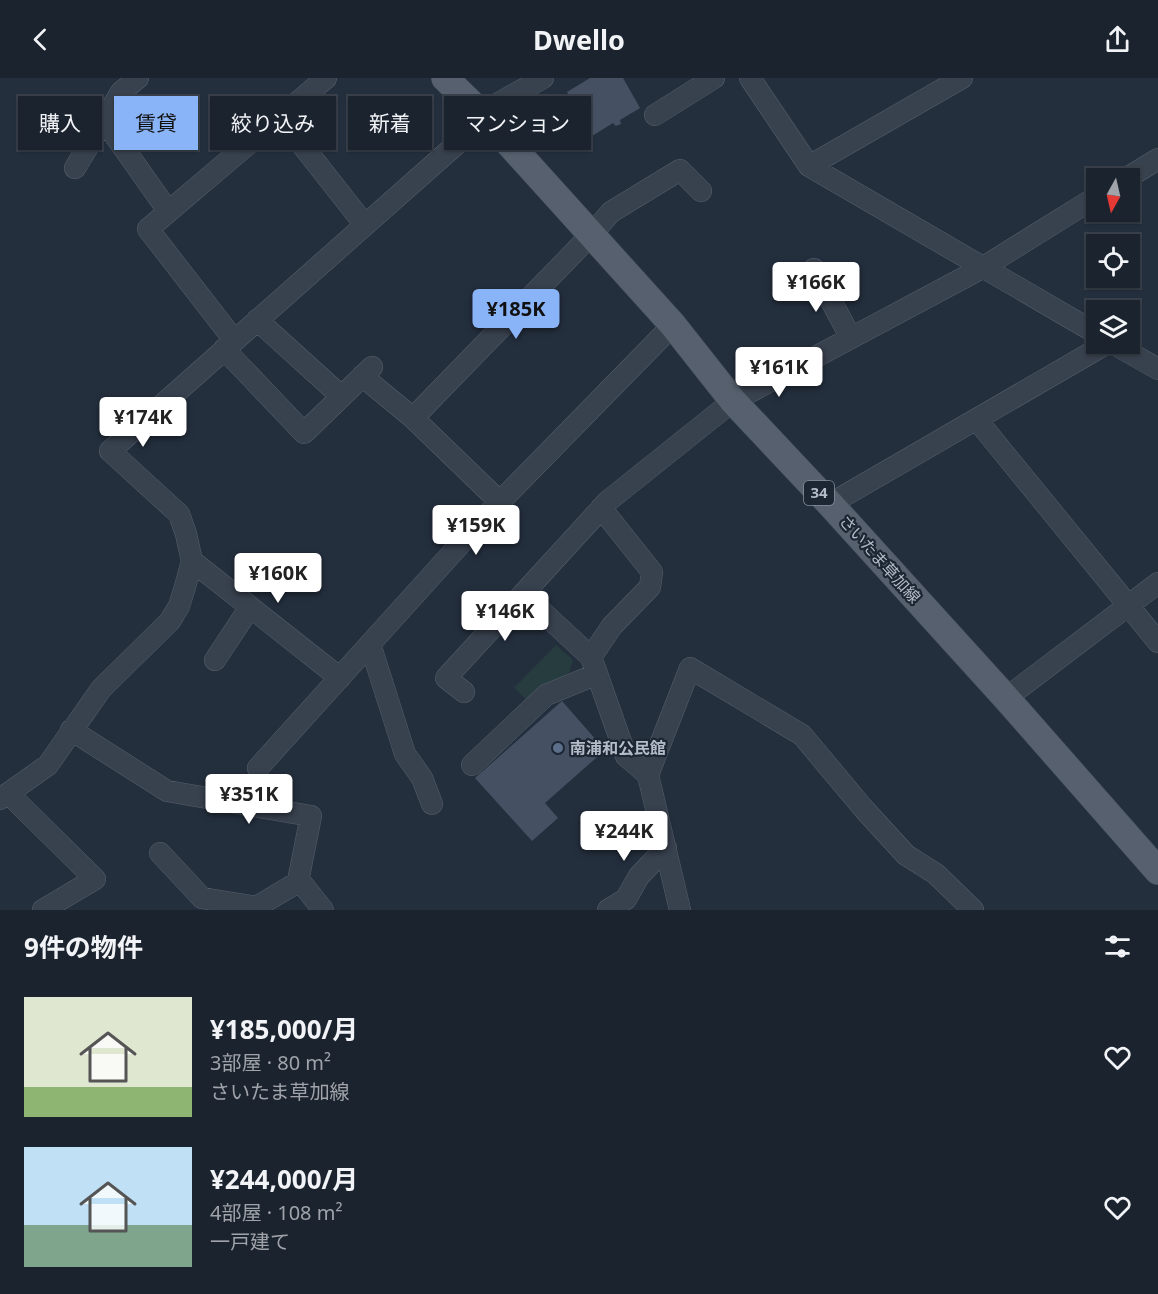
<!DOCTYPE html>
<html lang="ja">
<meta charset="utf-8">
<style>
:root{--surface:#1b232e;--page:#282f3a;--text:#f1f3f6;--muted:#a0a4aa;--line:#39404a;--accent:#8ab4f8}
body{margin:0;font-family:"Noto Sans","Noto Sans JP",sans-serif;background:var(--page);color:var(--text);height:100vh;display:flex;flex-direction:column;font-size:22px;white-space:nowrap}
*{box-sizing:border-box;margin:0}
p{font-size:20px;color:var(--muted)}
.icon{flex:none;width:33px;height:33px;fill:none;stroke:currentColor;stroke-width:2;stroke-linecap:round;stroke-linejoin:round}
.map{position:relative;height:832px;overflow:hidden}
.panel{display:flex;flex-direction:column;background:var(--surface);flex:1}
.panel>*{flex:none}
.top-card{position:absolute;left:18px;top:18px;width:600px;height:54px;display:flex;gap:12px}
.needle{width:39px;rotate:188deg}
.tools{position:absolute;left:1086px;top:90px;display:grid;gap:12px}
.tools a{display:grid;place-items:center;width:54px;height:54px;border-radius:0px;background:var(--surface);box-shadow:0 2px 4px #0004,0 0 0 2px var(--line);font-size:30px}
.price{position:absolute;translate:-50% -51px;padding:0 14px;border-radius:6px;background:#fff;color:#222;font-size:20px;line-height:39px;filter:drop-shadow(0 2px 3px #0008)}
.price::after{content:'';position:absolute;left:50%;top:36px;width:18px;height:14px;margin-left:-9px;background:inherit;clip-path:polygon(0 0,100% 0,50% 100%)}
.price.current{background:var(--accent);color:#111}
ul{padding:0;list-style:none}
li{display:flex;align-items:center;gap:18px;height:150px;padding:0 24px}
li span{display:grid;place-items:center;flex:none;width:168px;height:120px;border-radius:0px;color:#555}
li>.icon{margin-inline-start:auto}
span .icon{width:72px;height:72px;fill:#fffc;stroke-width:1}
li b{font-size:26px}
h2{display:flex;justify-content:space-between;align-items:center;height:72px;padding:0 24px;font-size:26px}
.tag{padding:0 21px;border-radius:0px;background:var(--surface);box-shadow:0 2px 4px #0004,0 0 0 2px var(--line);font-size:21px;line-height:54px}
.tag.current{background:var(--accent);color:#111}
header{display:flex;justify-content:space-between;align-items:center;height:78px;padding:0 24px;background:var(--surface);font-size:27px;font-weight:700}
.map>svg:first-child{display:block}
.green{fill:#263c3f}
.building{fill:#455162}
.lines{fill:none;stroke-linecap:round;stroke-linejoin:round}
.minor-casing{stroke:#565f6c;stroke-width:22}
.major-casing{stroke:#414a57;stroke-width:28}
.path{stroke:#44595c;stroke-width:4;stroke-dasharray:4.5 4.5;stroke-linecap:butt}
.minor{stroke:#38414e;stroke-width:21}
.major{stroke:#56606e;stroke-width:27}
.service-dot{fill:#5c6f8a;stroke:#1d2633;stroke-width:2}
.labels{text-anchor:middle;stroke-width:4.5;stroke-linejoin:round;paint-order:stroke}
.shield{fill:#1d2633;stroke:#878f9c;stroke-width:1.5}
.shield-label{font-size:15px;font-weight:bold;fill:#b4bcc9}
.street-label{font-size:16px;fill:#b4bcc9;stroke:#1d2633}
.poi-label{font-size:16px;font-weight:bold;fill:#b4bcc9;stroke:#1d2633;text-anchor:start}
</style>
<header><svg class="icon" aria-label="back" viewBox="0 0 24 24"><path d="M15 5l-7 7 7 7"/></svg>Dwello<svg class="icon" aria-label="share" viewBox="0 0 24 24"><path d="M12 15V3M7 8l5-5 5 5M5 13v7h14v-7"/></svg></header>
<div class="map">
<svg width="1158" height="832" viewBox="0 0 1158 832">
<rect width="100%" height="100%" fill="#242f3e"/>
<path class="green" d="M556,567L573,582L569,595L544,610L529,624L514,610Z"/>
<path class="building" d="M590,0H623L640,30L620,42L621,46L616,48L613,45L592,58L567,14Z
M562,623L605,672L545,725L558,740L532,763L475,700Z"/>
<g class="lines">
<defs>
<path id="minor" d="M750,0L809,88L1096,255
M481,35L543,0
M655,37L714,0
M280,39L365,147
M104,42L168,133
M809,88L962,0
M75,90L121,14L138,0
M1127,100L1158,81
M814,191L851,260
M257,242L341,318
M234,262L148,151L326,0
M1114,266L1158,291
M224,271L304,355L372,289
M362,298L413,340L500,424
M413,340L591,157L611,134L680,92L701,113
M977,342L1158,564
M830,426L1106,266
M192,483L340,600
M370,566L405,676L422,700L432,726
M591,579L612,548L650,509L652,494L601,430
M215,582L250,529
M464,614L446,600L523,516
M1006,620L1158,505
M71,652L167,713L311,738L299,798L300,803L256,829L202,820L160,775
M472,687L546,617L597,596
M258,690L482,442L673,247
M648,697L690,590L802,657L863,730L906,777L936,796L973,832
M9,716L95,801L43,832
M0,721L48,687L101,611L170,543L179,528L185,509L192,483L186,456L179,436L110,373L486,40
M300,803L323,832
M608,832L626,821L639,798L666,770
M680,832L648,697L626,678L591,579L523,516L608,423L733,323L982,190L1096,119"/>
<path id="major" d="M445,0L486,40L673,247L733,323L830,426L1006,620L1158,793"/>
</defs>
<use href="#minor" class="minor-casing"/>
<use href="#major" class="major-casing"/>
<path class="path" d="M273,702L286,713"/>
<use href="#minor" class="minor"/>
<use href="#major" class="major"/>
</g>
<circle class="service-dot" cx="558" cy="670" r="6"/>
<g class="labels">
<rect class="shield" x="804" y="403" width="30" height="24" rx="4.5"/>
<g class="shield-label">
<text x="819" y="420">34</text>
</g>
<g class="street-label">
<text transform="translate(880 481) rotate(48)" y="6">さいたま草加線</text>
</g>
<g class="poi-label">
<text x="570" y="676">南浦和公民館</text>
</g>
</g>
</svg>
<div class="tools">
<a><svg class="needle" viewBox="-14 -14 28 28"><path d="M0-13l5 13h-10z" fill="#e53935"/><path d="M0 13l5-13h-10z" fill="#a0a4aa"/></svg></a>
<a><svg class="icon" aria-label="locate" viewBox="0 0 24 24"><circle cx="12" cy="12" r="6"/><path d="M12 2v4M12 18v4M2 12h4M18 12h4"/></svg></a>
<a><svg class="icon" aria-label="layers" viewBox="0 0 24 24"><path d="M12 4l9 5-9 5-9-5zM3 14l9 5 9-5"/></svg></a>
</div>
<b class="price" style="left:816px;top:235px">¥166K</b>
<b class="price current" style="left:516px;top:262px">¥185K</b>
<b class="price" style="left:779px;top:320px">¥161K</b>
<b class="price" style="left:143px;top:370px">¥174K</b>
<b class="price" style="left:476px;top:478px">¥159K</b>
<b class="price" style="left:278px;top:526px">¥160K</b>
<b class="price" style="left:505px;top:564px">¥146K</b>
<b class="price" style="left:249px;top:747px">¥351K</b>
<b class="price" style="left:624px;top:784px">¥244K</b>
<div class="top-card">
<a class="tag">購入</a>
<a class="tag current">賃貸</a>
<a class="tag">絞り込み</a>
<a class="tag">新着</a>
<a class="tag">マンション</a>
</div>
</div>
<section class="panel">
<h2>9件の物件<svg class="icon" aria-label="filters" viewBox="0 0 24 24"><path d="M4 7h16M4 17h16"/><circle cx="9" cy="7" r="2"/><circle cx="15" cy="17" r="2"/></svg></h2>
<ul>
<li><span style="background:linear-gradient(#dfe7d0 75%,#8fb573 0)"><svg class="icon" aria-label="home" viewBox="0 0 24 24"><path d="M3 11l9-7 9 7M6 9v11h12V9"/></svg></span><div><b>¥185,000/月</b><p>3部屋 · 80 m²</p><p>さいたま草加線</p></div><svg class="icon" aria-label="heart" viewBox="0 0 24 24"><path d="M12 20l-8-8c-3-5 5-10 8-4 3-6 11-1 8 4z"/></svg></li>
<li><span style="background:linear-gradient(#bfe0f5 65%,#7fa58c 0)"><svg class="icon" aria-label="home" viewBox="0 0 24 24"><path d="M3 11l9-7 9 7M6 9v11h12V9"/></svg></span><div><b>¥244,000/月</b><p>4部屋 · 108 m²</p><p>一戸建て</p></div><svg class="icon" aria-label="heart" viewBox="0 0 24 24"><path d="M12 20l-8-8c-3-5 5-10 8-4 3-6 11-1 8 4z"/></svg></li>
</ul>
</section>
